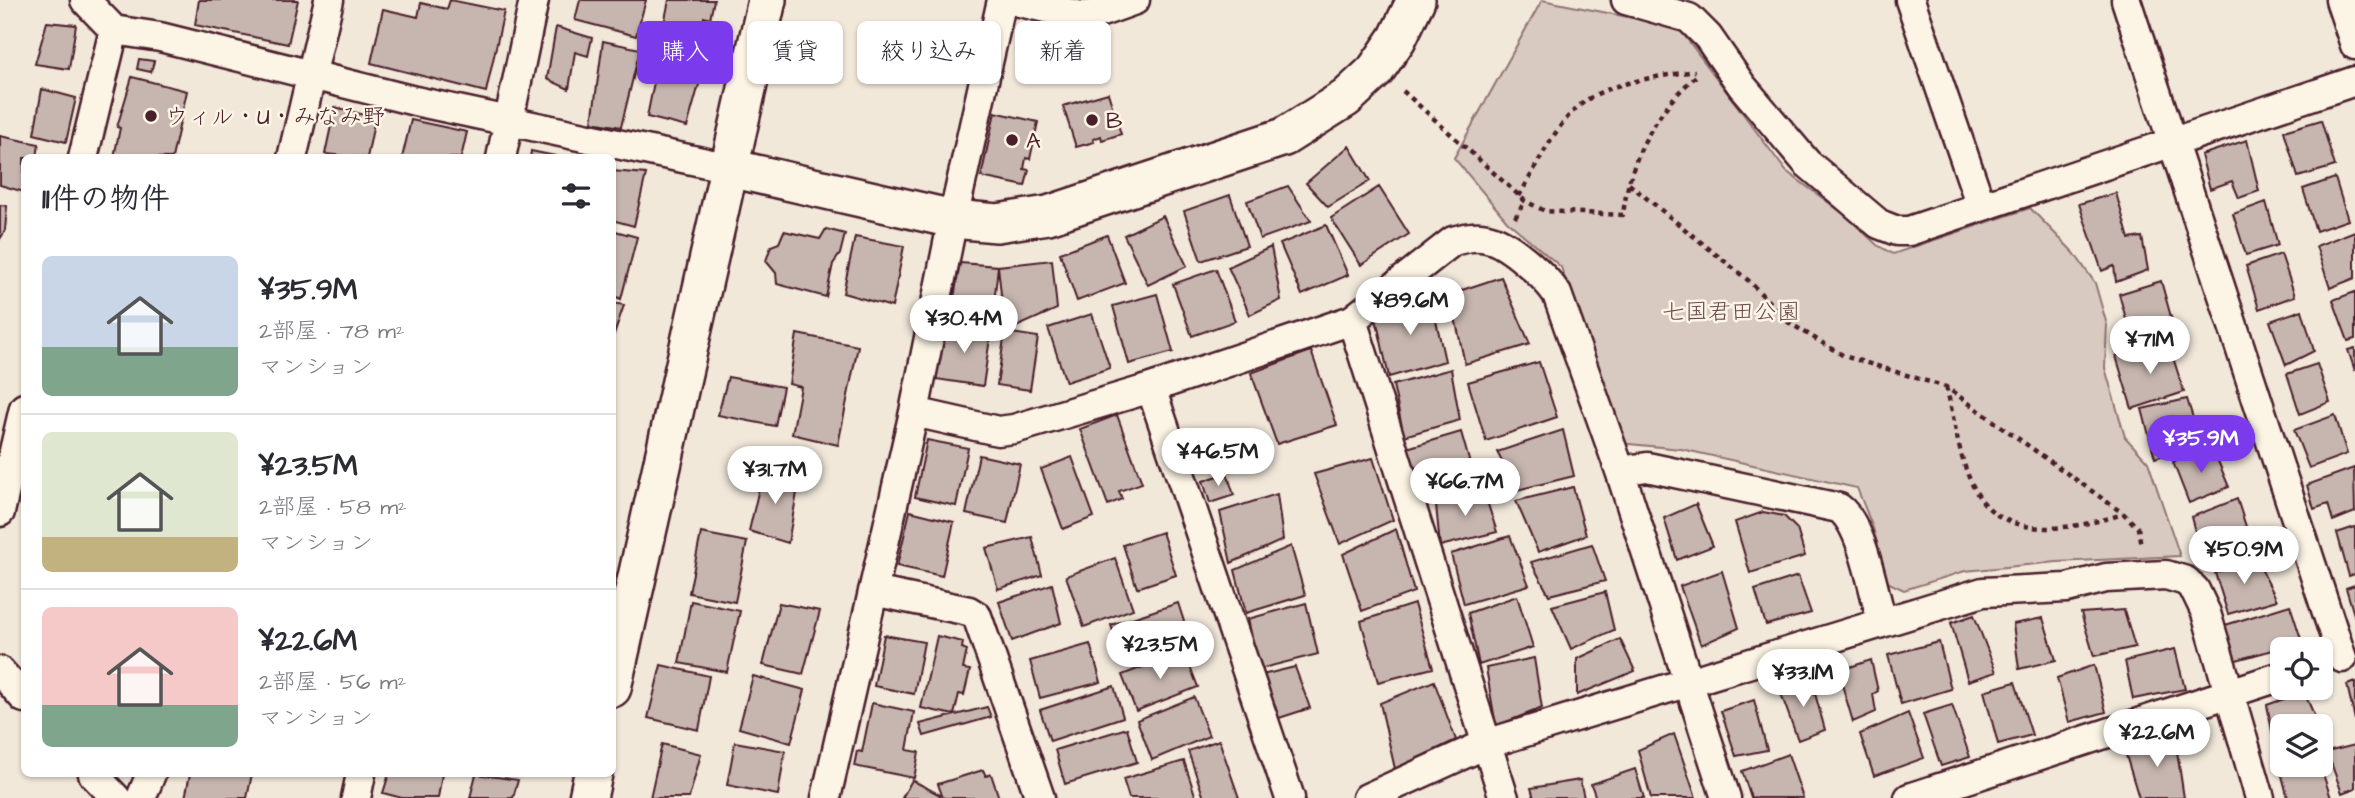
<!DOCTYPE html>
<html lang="ja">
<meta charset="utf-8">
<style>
:root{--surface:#fff;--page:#f7f7f7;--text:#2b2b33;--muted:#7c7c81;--line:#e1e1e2;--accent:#7c3aed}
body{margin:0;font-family:"Architects Daughter","Klee One",sans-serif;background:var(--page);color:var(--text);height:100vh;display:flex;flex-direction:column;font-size:26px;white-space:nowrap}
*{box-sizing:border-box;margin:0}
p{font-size:23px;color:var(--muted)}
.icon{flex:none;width:38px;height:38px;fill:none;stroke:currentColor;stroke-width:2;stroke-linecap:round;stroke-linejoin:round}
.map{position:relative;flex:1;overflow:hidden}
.details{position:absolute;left:21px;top:154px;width:595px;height:623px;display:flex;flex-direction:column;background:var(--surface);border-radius:10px;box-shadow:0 2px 5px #0004}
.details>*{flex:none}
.top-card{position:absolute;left:637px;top:21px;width:665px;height:63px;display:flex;gap:14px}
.buttons{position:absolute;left:2270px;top:637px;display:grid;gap:14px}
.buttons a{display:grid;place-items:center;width:63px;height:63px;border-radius:10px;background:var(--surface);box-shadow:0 2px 5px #0004;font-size:35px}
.price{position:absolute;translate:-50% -60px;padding:0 16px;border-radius:24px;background:#fff;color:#222;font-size:23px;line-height:46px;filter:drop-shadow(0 2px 4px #0008)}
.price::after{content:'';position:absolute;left:50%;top:42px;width:21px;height:16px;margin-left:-10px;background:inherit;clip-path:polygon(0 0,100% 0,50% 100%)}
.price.current{background:var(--accent);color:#fff}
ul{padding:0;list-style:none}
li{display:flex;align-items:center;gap:21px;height:175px;padding:0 21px}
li+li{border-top:2px solid var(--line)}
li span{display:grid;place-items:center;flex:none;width:196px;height:140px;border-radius:10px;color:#555}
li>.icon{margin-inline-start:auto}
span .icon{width:84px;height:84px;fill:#fffc;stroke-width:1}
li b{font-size:30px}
h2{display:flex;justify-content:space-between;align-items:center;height:84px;padding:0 21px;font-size:30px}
.chip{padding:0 24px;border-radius:10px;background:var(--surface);box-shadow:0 2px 5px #0004;font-size:24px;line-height:63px}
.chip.current{background:var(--accent);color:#fff}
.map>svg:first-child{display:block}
.green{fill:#d8cac0;stroke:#917476;stroke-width:2}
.building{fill:#c7b6af;stroke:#4a1f2b;stroke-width:2}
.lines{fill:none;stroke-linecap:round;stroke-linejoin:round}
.minor-casing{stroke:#4a1f2b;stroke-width:33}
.tertiary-casing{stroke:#4a1f2b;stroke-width:42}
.path{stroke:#4a1f2b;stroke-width:4.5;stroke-dasharray:5 5;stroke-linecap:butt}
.minor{stroke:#fcf5e5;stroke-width:28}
.tertiary{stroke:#fcf5e5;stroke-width:37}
.poi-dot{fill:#4a1f2b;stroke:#fcf5e5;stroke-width:2.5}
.labels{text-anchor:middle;stroke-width:5;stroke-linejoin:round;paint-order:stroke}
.poi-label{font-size:23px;fill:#4a1f2b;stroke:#fcf5e5;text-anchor:start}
.park-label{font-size:23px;fill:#6e4a50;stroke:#fcf5e5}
</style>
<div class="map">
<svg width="2355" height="798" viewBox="0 0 2355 798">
<rect width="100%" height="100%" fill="#f1e8da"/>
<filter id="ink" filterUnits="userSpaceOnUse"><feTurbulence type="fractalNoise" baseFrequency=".0143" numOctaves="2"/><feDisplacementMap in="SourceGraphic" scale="14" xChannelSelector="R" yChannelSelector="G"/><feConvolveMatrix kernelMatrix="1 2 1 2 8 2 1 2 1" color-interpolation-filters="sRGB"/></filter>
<g filter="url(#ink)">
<path class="green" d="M1542,0L1678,27L1786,171L1844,214L1877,245L1893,254L2030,208L2074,253L2095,283L2107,325L2105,368L2125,437L2148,462L2180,556L2057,562L1965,571L1904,590L1887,582L1873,528L1857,488L1681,449L1619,443L1561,267L1507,221L1454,158Z"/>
<path class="building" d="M199,0H298L288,44L195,25Z
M450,0L504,11L486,92L371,63L383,9L418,17L421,3L447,9Z
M580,0H646L636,36L575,20Z
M669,0H714L710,19L704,17L700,38L663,29Z
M47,22L76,25L69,69L35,64Z
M556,27L592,38L588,56L575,52L569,89L547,79Z
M603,41L640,49L621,127L592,122Z
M660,52L704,67L687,127L647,117Z
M139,59L154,61L151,72L137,69Z
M132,77L187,91L172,158L114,157L120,128L117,127Z
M42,89L76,98L66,142L34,134Z
M1108,93L1121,134L1102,140L1101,136L1093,139L1094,142L1076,147L1063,106Z
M335,107L375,118L367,158L325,154Z
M995,112L1038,122L1030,159L1026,158L1024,169L1029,170L1025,186L981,177Z
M411,120L467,132L461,158H402Z
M2321,120L2335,166L2298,177L2284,131Z
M0,136L39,144L37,158H24V192L0,185Z
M2247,140L2259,191L2239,198L2232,181L2210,189L2201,155Z
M1349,146L1370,181L1328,207L1306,183Z
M531,151L565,158H530Z
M612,171L646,174L634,226L612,220Z
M2335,178L2348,220L2316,231L2303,189Z
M1288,186L1311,221L1260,239L1247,201Z
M1379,187L1409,234L1361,265L1331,218Z
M2116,193L2129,239L2142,237L2148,270L2116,282L2114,266L2102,271L2079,204Z
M1230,195L1247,246L1201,261L1184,211Z
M2266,202L2278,245L2246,255L2233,214Z
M0,205L7,206L5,231L0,239Z
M1163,216L1187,266L1148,285L1124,235Z
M1326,225L1348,275L1302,295L1280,244Z
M826,229L845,234L840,254L833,264L826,297L777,284L776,273L766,261L771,246L779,243L784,231L820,239Z
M612,230L637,237L621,299L612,295Z
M2355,231V278L2330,288L2316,246Z
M1107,235L1125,283L1077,301L1060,253Z
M855,237L904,246L892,307L843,293Z
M1271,247L1281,300L1250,315L1228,267Z
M2281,254L2295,296L2259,309L2246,266Z
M1052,260L1057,309L1005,332L998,266Z
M960,263L998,266L991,331L950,321Z
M1216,269L1235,321L1192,336L1173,284Z
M1501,277L1530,344L1465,364L1450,294Z
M2161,281L2176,335L2134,347L2119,294Z
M2355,292V339L2348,341L2333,300Z
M1157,294L1173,352L1129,364L1113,306Z
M1431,298L1445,361L1389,377L1375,314Z
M612,303L624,305L612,340Z
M2302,310L2314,351L2286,365L2270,321Z
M1092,314L1110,368L1066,382L1048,328Z
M944,324L991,331L983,386L936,379Z
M1005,332L1038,337L1030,390L997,385Z
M797,334L858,346L838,445L792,434L801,387L789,384Z
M2169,345L2184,392L2132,409L2116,356Z
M2355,348V371L2348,350Z
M1311,351L1337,425L1277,444L1251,373Z
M1539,362L1557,417L1486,441L1468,382Z
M2317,364L2330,402L2300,414L2287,374Z
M1451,369L1460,420L1404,436L1393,385Z
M728,377L783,387L775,426L718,415Z
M2187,399L2201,443L2155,458L2142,409Z
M1117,415L1142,483L1119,491L1122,499L1108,505L1080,429Z
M2335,415L2347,454L2309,468L2294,430Z
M1563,430L1574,476L1517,490L1497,452Z
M1461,432L1474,478L1424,498L1407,448Z
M927,440L968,448L956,506L915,497Z
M2212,447L2229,487L2189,503L2173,462Z
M979,455L1020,464L1007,523L966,514Z
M1072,457L1094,517L1063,529L1041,469Z
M1373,458L1393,520L1340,544L1314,474Z
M2354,468L2355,512L2333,521L2328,504L2314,509L2307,485Z
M763,471L800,476L788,543L749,531Z
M1227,473L1234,495L1210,503L1203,481Z
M1482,486L1497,532L1440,546L1436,505Z
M1573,487L1586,535L1538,552L1516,501Z
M1277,494L1283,540L1231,563L1220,512Z
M2237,499L2252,545L2205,567L2191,517Z
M1696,504L1713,546L1677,560L1664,518Z
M910,511L954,522L942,576L897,566Z
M1763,512L1784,516L1797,529L1805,556L1750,573L1735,522Z
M2355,527V574L2349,576L2337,533Z
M1396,529L1414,592L1362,611L1343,554Z
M1162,532L1176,575L1137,588L1123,545Z
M701,533L747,542L735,602L689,593Z
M1510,536L1529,585L1464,604L1451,554Z
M1032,537L1042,575L998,589L986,548Z
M1592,544L1605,581L1549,595L1531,562Z
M1291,546L1305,595L1246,613L1235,570Z
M2255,557L2277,600L2228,614L2215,573Z
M1115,558L1133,609L1084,627L1066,576Z
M1722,571L1739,628L1701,645L1680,586Z
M1798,576L1811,613L1766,625L1755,590Z
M1052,584L1061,623L1012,641L999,602Z
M2355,585V618L2346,588Z
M1605,592L1614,630L1571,649L1552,606Z
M1517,596L1533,647L1479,665L1468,613Z
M691,601L740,611L727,672L679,663Z
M779,603L820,611L803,674L763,665Z
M1178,603L1190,640L1123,662L1111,625Z
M1306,603L1318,654L1259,669L1248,619Z
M1414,604L1433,668L1378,682L1361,621Z
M2290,605L2302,642L2229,662L2219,627Z
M2124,610L2135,647L2094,656L2081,613Z
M1974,615L1996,672L1968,681L1951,623Z
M2043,618L2056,660L2019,669L2013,624Z
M884,635L924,642L914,694L874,686Z
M937,636L963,642L962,648L967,650L963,669L970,670L964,695L959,694L954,715L921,708Z
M1620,639L1635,671L1577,695V659Z
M1939,642L1951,689L1901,704L1888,655Z
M1090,644L1101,682L1040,698L1030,661Z
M2175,649L2185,689L2133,699L2125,661Z
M1184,651L1198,687L1136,711L1122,675Z
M1534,658L1542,708L1496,726L1486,668Z
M1871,660L1878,691L1873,694L1876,712L1853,722L1838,671Z
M661,665L709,676L699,730L648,718Z
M2094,665L2106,712L2069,722L2057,678Z
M1295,667L1310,708L1276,719L1262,675Z
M753,676L805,690L791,743L739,728Z
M1811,679L1825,730L1798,740L1780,691Z
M1434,681L1456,740L1395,769L1380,703Z
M2015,682L2032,735L1998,744L1984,691Z
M2355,682V720L2347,685Z
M1114,686L1123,717L1050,741L1040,710Z
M2304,692L2319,726H2282V750L2276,752L2267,705Z
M1194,697L1209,736L1152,760L1137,720Z
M1754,700L1767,750L1736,756L1721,711Z
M872,703L914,712L907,750L919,752L914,778L854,766L857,751L862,752Z
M1952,705L1970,757L1941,766L1923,714Z
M987,707L991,717L924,736L920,724Z
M1908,713L1924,758L1874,776L1860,734Z
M1127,728L1137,762L1065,784L1055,750Z
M2174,731L2184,798H2139L2125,752Z
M1674,734L1696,798H1651L1638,750Z
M1219,740L1239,798H1204L1188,751Z
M735,742L785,751L778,795L727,785Z
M662,744L701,754L689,798H650Z
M2355,745V788L2342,793L2327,752Z
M1788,754L1803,798H1751L1742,771Z
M1184,761L1196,798H1129L1123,779Z
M2279,765H2320L2331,798H2288Z
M1635,769L1644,798H1596L1591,784Z
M983,770L986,776L991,774L999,798H943L938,784Z
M190,774H252L247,798H185Z
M389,774H442L438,798H402L383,793Z
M476,774L518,780L513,798H470Z
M912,780L940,795L939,798H902Z
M1580,780L1584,798H1534L1531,788Z"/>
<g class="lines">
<defs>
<path id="minor" d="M85,0L114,30L160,37L415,101L730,168
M1011,0L1081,16L1093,15L1135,0
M1626,0L1689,18L1708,37L1742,86L1807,163L1879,224L1897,231H1909L2355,81
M1910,0L1981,206
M2126,0L2342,658
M2340,0L2355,45
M83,158L114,30
M292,158L329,0
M501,158L534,0
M1352,320L1504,798
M1151,388L1290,798
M914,412L998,431L1014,429L1151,388L1352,320L1453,241C1464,238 1475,235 1487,238C1508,242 1545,276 1557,294L1620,471L1726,798
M1620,471L1647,467L1839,508C1863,526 1873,591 1882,621
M0,512L24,408
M873,591L969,611L977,616L1040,798
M0,671L24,698
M93,774L116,798
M141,798L151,774
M356,798L361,774
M826,798L914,412L953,219L1002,0
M1367,798L1486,744L1983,592L2067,588L2106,578L2166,575L2186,581L2195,590L2206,613L2260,798
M1909,798L2282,676"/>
<path id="tertiary" d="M730,168L953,219L997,223L1048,215L1284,137L1346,98L1375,71L1397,39L1416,0
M612,688L767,0
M588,798L593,774"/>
</defs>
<use href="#minor" class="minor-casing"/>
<use href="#tertiary" class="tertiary-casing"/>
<path class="path" d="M1403,91L1525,201L1545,211L1623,215C1629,160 1656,108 1699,74
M1629,184L1749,281L1788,322L1844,356L1946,387L2124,514L2138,528L2141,546
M1519,196C1537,167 1553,127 1580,105C1609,81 1659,77 1695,71
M1515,218L1525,201
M1946,387C1955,419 1958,457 1973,486C2001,545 2074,529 2123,514"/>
<use href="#minor" class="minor"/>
<use href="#tertiary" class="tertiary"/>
</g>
</g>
<g class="poi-dot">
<circle cx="151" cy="116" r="7"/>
<circle cx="1092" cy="120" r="7"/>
<circle cx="1012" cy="140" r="7"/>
</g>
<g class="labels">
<g class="poi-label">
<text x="165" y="124">ウィル・U・みなみ野</text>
<text x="1106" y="128">B</text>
<text x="1026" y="148">A</text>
</g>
<g class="park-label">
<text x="1731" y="319">七国君田公園</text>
</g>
</g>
</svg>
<div class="buttons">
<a><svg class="icon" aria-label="locate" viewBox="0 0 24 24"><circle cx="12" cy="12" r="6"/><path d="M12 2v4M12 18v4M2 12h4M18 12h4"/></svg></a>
<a><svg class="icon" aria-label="layers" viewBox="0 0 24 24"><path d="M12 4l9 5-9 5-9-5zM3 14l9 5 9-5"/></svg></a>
</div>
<b class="price" style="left:1410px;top:337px">¥89.6M</b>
<b class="price" style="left:964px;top:355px">¥30.4M</b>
<b class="price" style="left:2150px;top:376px">¥71M</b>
<b class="price current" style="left:2201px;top:475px">¥35.9M</b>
<b class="price" style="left:1218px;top:488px">¥46.5M</b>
<b class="price" style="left:775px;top:506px">¥31.7M</b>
<b class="price" style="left:1465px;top:518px">¥66.7M</b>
<b class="price" style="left:2244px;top:586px">¥50.9M</b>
<b class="price" style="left:1160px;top:681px">¥23.5M</b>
<b class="price" style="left:1803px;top:709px">¥33.1M</b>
<b class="price" style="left:2157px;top:769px">¥22.6M</b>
<div class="top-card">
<a class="chip current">購入</a>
<a class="chip">賃貸</a>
<a class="chip">絞り込み</a>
<a class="chip">新着</a>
</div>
<section class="details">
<h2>11件の物件<svg class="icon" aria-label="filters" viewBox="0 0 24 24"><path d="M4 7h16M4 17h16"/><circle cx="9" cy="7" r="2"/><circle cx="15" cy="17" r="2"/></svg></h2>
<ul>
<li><span style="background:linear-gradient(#c9d6e8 65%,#7fa58c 0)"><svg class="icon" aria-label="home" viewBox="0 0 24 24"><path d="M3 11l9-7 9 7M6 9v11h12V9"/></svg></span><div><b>¥35.9M</b><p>2部屋 · 78 m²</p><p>マンション</p></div></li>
<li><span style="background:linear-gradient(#dfe7d0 75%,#c2b280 0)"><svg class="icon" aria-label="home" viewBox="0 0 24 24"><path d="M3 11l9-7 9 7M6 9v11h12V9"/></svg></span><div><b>¥23.5M</b><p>2部屋 · 58 m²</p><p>マンション</p></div></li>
<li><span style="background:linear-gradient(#f6c9c9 70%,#7fa58c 0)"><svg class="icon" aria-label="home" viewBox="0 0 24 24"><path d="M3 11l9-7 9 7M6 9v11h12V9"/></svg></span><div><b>¥22.6M</b><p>2部屋 · 56 m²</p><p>マンション</p></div></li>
</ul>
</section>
</div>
